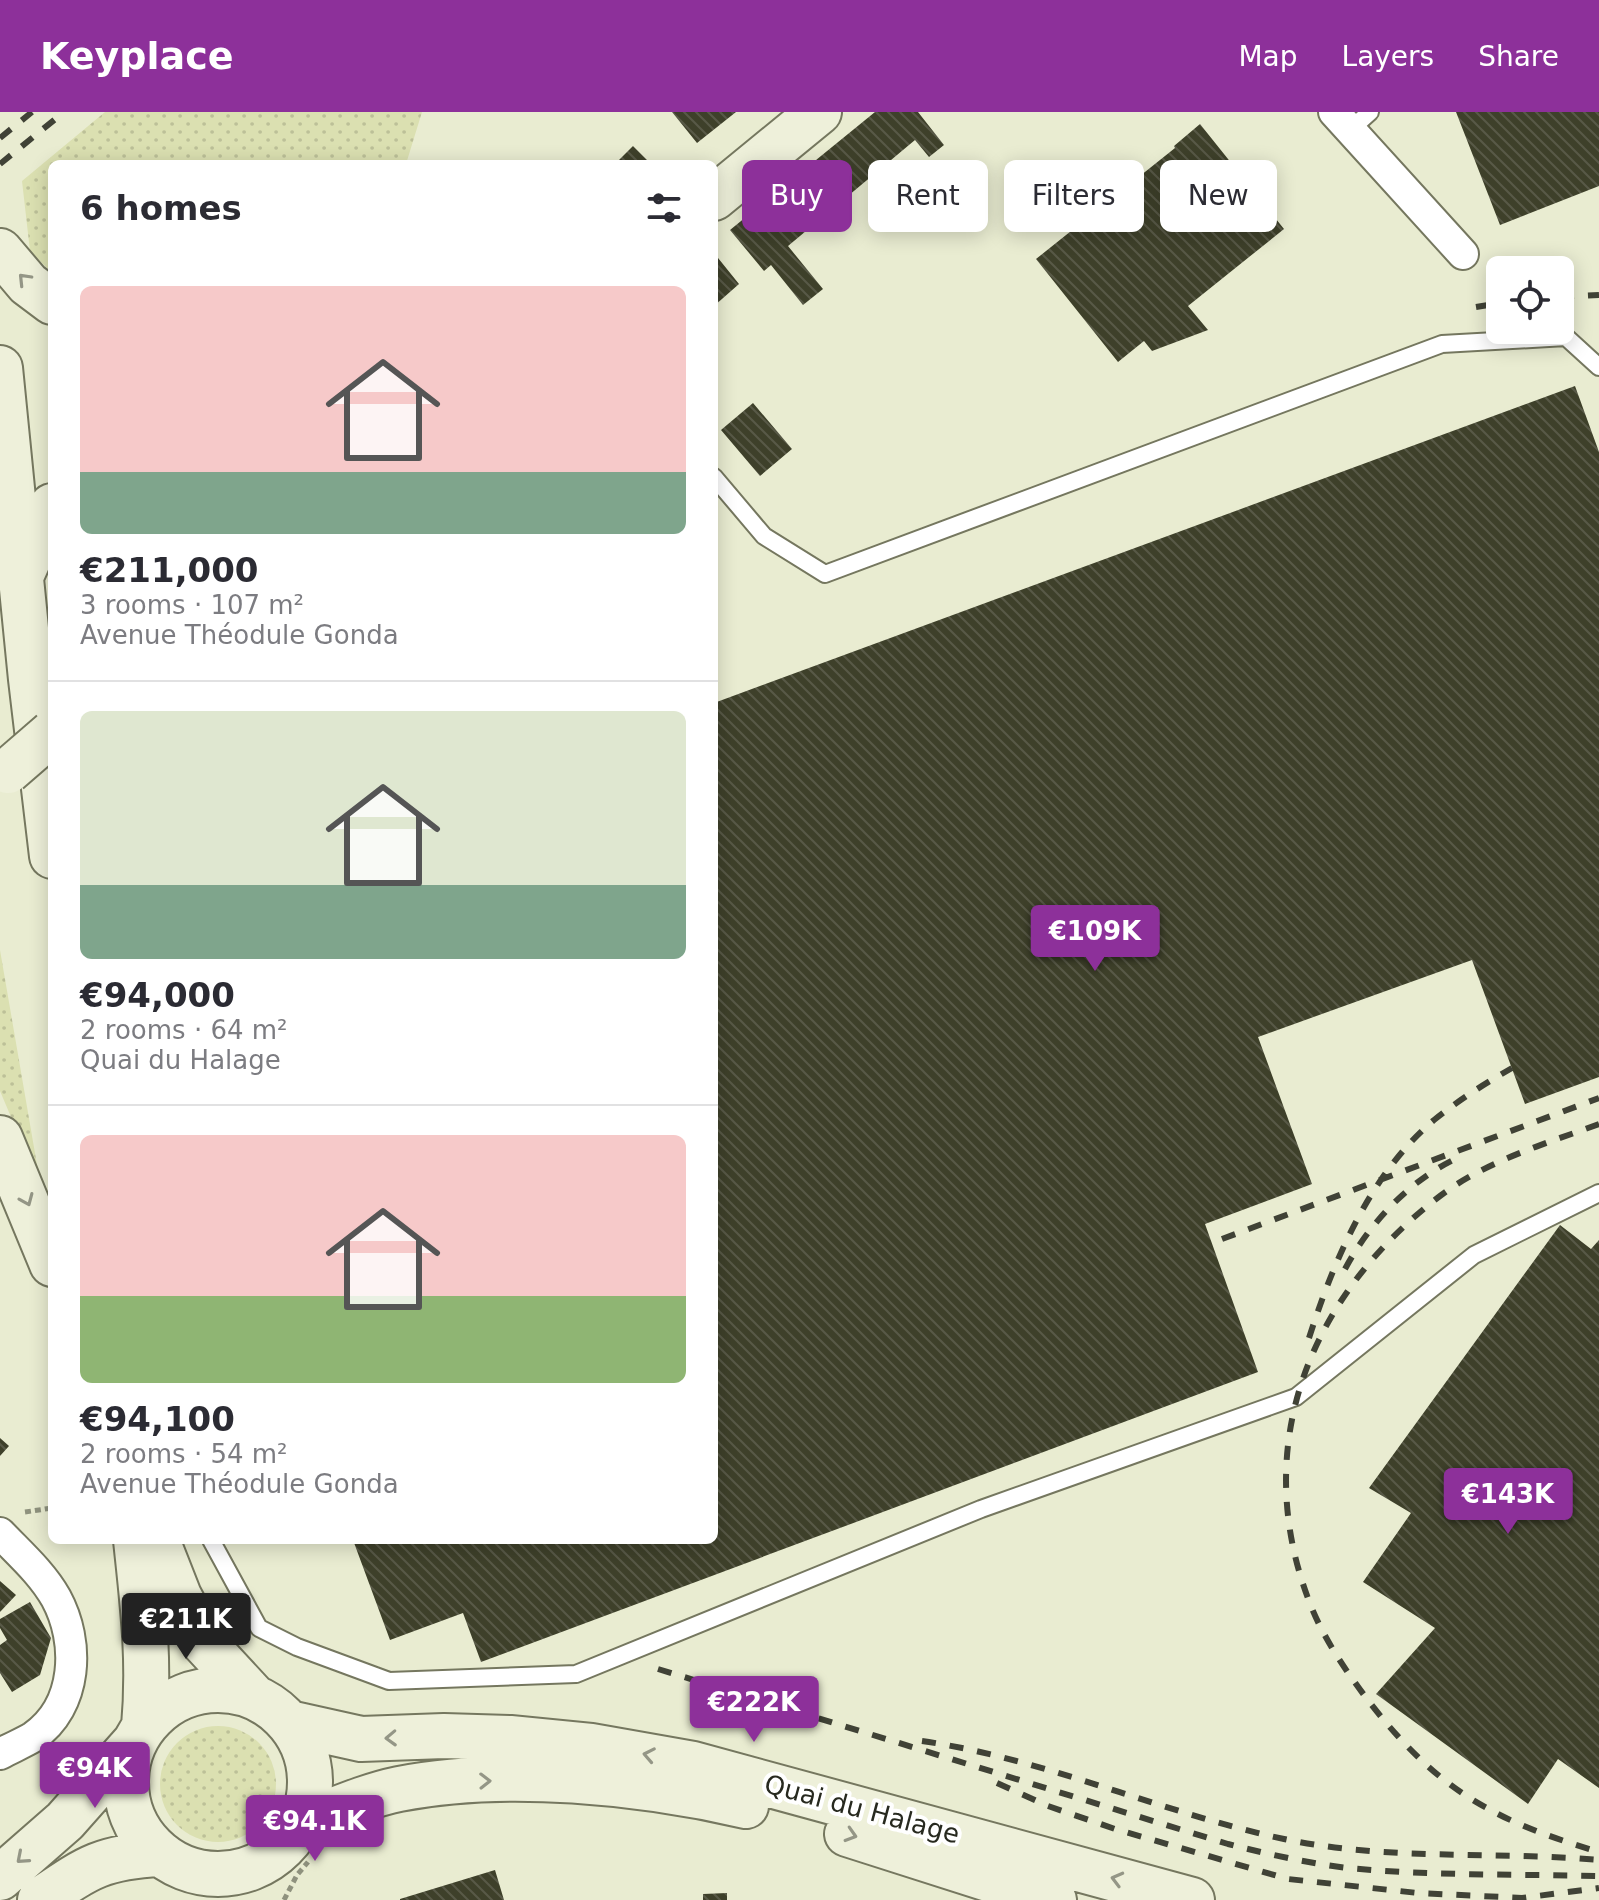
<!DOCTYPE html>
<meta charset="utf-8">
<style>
:root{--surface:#fff;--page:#f7f7f7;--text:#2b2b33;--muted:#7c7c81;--line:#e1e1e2;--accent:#8d309a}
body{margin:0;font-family:"DejaVu Sans",sans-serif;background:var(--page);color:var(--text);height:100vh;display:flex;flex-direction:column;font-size:30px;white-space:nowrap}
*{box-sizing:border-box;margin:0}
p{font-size:26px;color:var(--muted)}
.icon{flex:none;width:44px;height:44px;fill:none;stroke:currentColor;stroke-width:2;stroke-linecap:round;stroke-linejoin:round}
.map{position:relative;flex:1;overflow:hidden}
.drawer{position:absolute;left:48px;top:48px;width:670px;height:1384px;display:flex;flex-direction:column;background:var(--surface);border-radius:12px;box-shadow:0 4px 20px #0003}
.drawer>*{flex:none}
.hud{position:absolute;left:742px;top:48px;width:736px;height:72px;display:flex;gap:16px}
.tools{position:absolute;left:1486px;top:144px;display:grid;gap:16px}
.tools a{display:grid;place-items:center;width:88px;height:88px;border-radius:12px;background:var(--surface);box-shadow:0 4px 20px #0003;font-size:40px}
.price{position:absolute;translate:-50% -68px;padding:0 18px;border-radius:8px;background:var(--accent);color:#fff;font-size:26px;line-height:52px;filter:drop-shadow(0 2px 4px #0008)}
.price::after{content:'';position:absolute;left:50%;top:48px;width:24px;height:18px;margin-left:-12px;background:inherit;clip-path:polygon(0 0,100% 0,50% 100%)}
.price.current{background:#222;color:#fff}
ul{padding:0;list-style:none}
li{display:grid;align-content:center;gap:16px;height:424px;padding:0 32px}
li+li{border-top:2px solid var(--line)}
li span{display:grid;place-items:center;height:248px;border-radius:12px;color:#555}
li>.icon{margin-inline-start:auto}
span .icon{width:144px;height:144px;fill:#fffc;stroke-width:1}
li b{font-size:34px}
h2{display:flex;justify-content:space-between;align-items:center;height:96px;padding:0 32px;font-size:34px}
.tag{padding:0 28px;border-radius:12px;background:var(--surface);box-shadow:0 4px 20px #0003;font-size:28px;line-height:72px}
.tag.current{background:var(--accent);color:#fff}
header{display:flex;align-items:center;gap:48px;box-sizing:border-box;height:112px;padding:0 40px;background:var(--accent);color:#fff}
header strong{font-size:38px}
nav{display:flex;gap:44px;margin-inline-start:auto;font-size:28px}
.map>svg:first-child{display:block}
.grass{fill:url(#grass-dots)}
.building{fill:url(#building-back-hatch)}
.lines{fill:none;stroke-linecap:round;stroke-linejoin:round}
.lane-casing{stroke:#75775f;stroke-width:20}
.street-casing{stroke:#75775f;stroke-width:34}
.secondary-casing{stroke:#75775f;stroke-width:48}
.path{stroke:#8f927e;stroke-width:5;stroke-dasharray:6 4;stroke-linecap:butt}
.lane{stroke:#fff;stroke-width:16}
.street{stroke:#fff;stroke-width:30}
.secondary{stroke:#eef0da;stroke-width:44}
.rail{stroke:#404236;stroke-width:6;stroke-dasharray:14 14;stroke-linecap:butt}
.secondary-bridge-casing{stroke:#75775f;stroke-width:48;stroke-linecap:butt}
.secondary-bridge{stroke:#eef0da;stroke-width:44}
.oneway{stroke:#949686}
.labels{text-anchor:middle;stroke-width:8;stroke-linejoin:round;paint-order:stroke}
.street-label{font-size:26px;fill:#27291f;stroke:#fff}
</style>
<header>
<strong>Keyplace</strong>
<nav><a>Map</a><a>Layers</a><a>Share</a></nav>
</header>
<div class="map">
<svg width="1599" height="1788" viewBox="0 0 1599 1788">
<defs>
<pattern id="grass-dots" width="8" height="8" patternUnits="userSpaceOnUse" patternTransform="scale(2)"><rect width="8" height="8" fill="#dbe0b1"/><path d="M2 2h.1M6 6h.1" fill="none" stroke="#bcc098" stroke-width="1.8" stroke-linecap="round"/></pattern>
<pattern id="building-back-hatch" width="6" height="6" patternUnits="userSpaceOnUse" patternTransform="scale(2)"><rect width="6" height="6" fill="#3e402a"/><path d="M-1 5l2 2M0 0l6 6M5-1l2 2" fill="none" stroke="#585947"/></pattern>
</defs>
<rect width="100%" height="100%" fill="#e9ecd1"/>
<path class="grass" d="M105,0H422L406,52H52V161L30,139L22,69Z
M0,838L41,1076L0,979Z
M160 1672a58 58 0 1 1 116 0a58 58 0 1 1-116 0Z"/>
<path class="building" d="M672,0H736L697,31Z
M875,0H918L944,33L929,45L915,28L788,134L823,177L803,193L771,153L764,159L730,118Z
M1456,0H1599V74L1500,113Z
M1200,12L1284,117L1188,194L1208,218L1152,239L1144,229L1118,250L1036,147L1175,36L1174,34Z
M633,34L651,52H615Z
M714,141L739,172L714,194Z
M1575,274L1599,340V965L1525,992L1472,848L1258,925L1312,1072L1205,1112L1258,1260L481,1550L463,1501L390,1528L353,1428H714V591Z
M753,291L792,337L760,364L721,318Z
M1560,1113L1591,1137L1599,1128V1676L1558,1647L1528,1692L1376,1582L1435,1516L1363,1470L1411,1401L1369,1376Z
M0,1326L9,1334L0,1344Z
M0,1469L16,1483L0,1500Z
M30,1490L51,1526L40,1563L12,1580L0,1561V1533L7,1528L0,1516V1507Z
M495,1758L504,1788H400V1787Z
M727,1781V1788H703V1782Z"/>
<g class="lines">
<defs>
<path id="lane" d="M1350,18L1370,0
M714,365L764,424L825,462L1442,232L1566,225L1599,255
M211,1428L259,1516L297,1535L389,1569L576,1562L981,1397L1296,1285L1474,1143L1599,1081"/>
<path id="street" d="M1334,0L1463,142
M0,1421C19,1441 42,1461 56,1486C80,1530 78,1594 33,1625C23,1631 11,1636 0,1642"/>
<path id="secondary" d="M714,86L819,0
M0,139L28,172L52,190
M0,256L31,567L52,744
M22,462L52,394
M0,1026L52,1152
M136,1428C143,1494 150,1548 144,1615
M157,1428L179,1484L204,1531L254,1585
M126 1670a92 92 0 1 1 184 0a92 92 0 1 1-184 0Z
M289,1611L361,1627L444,1624L510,1626L591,1634L693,1652L1192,1788
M301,1711C333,1699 365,1684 399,1677C505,1656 642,1670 746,1694
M847,1722L1054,1788
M0,1766L65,1709L135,1630
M40,1788C87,1756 101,1745 160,1742"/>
</defs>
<use href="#lane" class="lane-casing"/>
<use href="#street" class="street-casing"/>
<use href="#secondary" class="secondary-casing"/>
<path class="path" d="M25,1400L52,1396
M284,1788L297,1763L308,1750"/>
<use href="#lane" class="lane"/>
<use href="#street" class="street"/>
<use href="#secondary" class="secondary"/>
<path class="rail" d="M0,26L32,0
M0,52L64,0
M1560,185L1599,183
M1476,195L1500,191
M1599,1012C1545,1032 1486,1049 1440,1084C1309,1184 1248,1336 1311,1494C1324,1527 1346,1559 1367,1587C1400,1630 1438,1670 1487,1696C1522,1716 1560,1728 1599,1740
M1222,1127L1599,986
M1345,1157C1369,1112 1407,1071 1453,1048
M1309,1226C1334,1148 1370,1062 1434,1008C1459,988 1484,972 1512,956
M658,1557L1228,1732C1267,1742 1307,1751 1348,1756C1431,1764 1516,1762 1599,1764
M922,1629C1046,1647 1162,1701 1284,1727C1387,1749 1495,1739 1599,1748
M997,1671L1048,1694L1115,1717L1288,1767L1418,1781L1522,1786L1599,1776"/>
<defs>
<path id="secondary-bridge" d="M8,659L52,621"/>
</defs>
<use href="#secondary-bridge" class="secondary-bridge-casing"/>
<use href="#secondary-bridge" class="secondary-bridge"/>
</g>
<defs><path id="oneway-chevron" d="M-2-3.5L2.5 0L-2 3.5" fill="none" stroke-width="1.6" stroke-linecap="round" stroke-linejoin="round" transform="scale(2)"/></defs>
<g class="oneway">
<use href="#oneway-chevron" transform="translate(24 167) rotate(-134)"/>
<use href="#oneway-chevron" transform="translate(27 1088) rotate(67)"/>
<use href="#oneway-chevron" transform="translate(391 1626) rotate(178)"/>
<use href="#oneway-chevron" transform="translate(649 1643) rotate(-169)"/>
<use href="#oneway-chevron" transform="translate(485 1669) rotate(-1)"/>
<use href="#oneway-chevron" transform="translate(851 1723) rotate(17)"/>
<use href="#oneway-chevron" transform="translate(22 1746) rotate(139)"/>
<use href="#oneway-chevron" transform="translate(1117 1767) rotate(-165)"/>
</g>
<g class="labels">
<g class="street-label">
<text transform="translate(862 1697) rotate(15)" y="9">Quai du Halage</text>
</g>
</g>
</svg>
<div class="tools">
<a><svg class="icon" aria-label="locate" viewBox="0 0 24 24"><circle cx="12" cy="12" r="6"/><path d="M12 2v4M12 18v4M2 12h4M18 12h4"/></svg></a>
</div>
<b class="price" style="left:1095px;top:861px">€109K</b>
<b class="price" style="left:1508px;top:1424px">€143K</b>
<b class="price current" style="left:186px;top:1549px">€211K</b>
<b class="price" style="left:754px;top:1632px">€222K</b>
<b class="price" style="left:95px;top:1698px">€94K</b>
<b class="price" style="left:315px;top:1751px">€94.1K</b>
<div class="hud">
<a class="tag current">Buy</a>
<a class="tag">Rent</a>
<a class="tag">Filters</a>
<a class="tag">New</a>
</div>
<section class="drawer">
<h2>6 homes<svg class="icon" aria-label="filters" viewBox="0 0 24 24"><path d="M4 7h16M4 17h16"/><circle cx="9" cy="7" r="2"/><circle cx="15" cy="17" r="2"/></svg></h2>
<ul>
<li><span style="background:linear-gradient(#f6c9c9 75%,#7fa58c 0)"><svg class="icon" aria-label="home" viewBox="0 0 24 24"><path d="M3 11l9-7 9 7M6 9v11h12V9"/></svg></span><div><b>€211,000</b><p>3 rooms · 107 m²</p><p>Avenue Théodule Gonda</p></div></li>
<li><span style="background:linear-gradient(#dfe7d0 70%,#7fa58c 0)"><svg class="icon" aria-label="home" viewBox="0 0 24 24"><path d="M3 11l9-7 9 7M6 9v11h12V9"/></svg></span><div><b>€94,000</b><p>2 rooms · 64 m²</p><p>Quai du Halage</p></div></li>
<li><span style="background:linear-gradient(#f6c9c9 65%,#8fb573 0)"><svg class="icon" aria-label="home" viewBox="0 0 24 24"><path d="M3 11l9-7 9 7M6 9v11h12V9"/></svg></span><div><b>€94,100</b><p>2 rooms · 54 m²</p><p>Avenue Théodule Gonda</p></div></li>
</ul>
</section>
</div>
